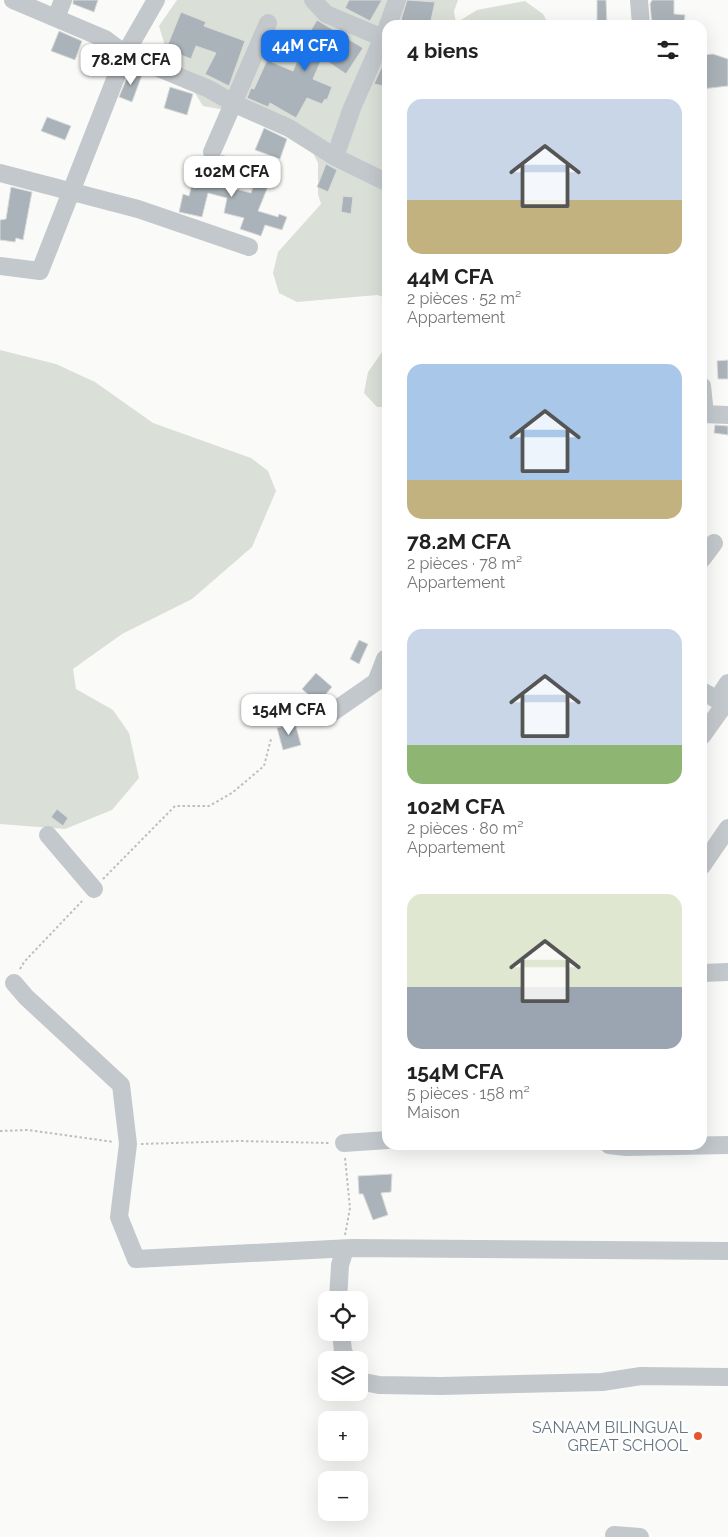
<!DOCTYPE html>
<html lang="fr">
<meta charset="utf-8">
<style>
:root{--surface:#fff;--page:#f6f6f6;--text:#222;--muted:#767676;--accent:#1a73e8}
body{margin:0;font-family:Raleway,sans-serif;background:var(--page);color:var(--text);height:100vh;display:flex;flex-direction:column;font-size:19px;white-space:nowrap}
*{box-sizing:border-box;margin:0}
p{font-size:16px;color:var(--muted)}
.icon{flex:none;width:28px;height:28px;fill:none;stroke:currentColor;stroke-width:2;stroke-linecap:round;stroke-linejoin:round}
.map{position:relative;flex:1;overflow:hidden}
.details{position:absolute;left:382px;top:20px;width:325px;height:1130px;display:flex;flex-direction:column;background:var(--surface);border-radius:15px;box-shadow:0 5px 20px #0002}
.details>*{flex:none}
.tools{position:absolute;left:318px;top:1291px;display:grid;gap:10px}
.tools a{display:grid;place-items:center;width:50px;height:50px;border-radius:10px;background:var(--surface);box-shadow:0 5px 20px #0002;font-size:25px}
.price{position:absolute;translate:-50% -42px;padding:0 11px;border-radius:10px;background:#fff;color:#222;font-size:16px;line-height:32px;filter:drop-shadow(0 1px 2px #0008)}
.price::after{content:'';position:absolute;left:50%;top:30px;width:15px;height:11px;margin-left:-8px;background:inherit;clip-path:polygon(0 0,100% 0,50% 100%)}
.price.active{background:var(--accent);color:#fff}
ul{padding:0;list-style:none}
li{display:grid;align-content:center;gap:10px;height:265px;padding:0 25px}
li span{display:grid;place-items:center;height:155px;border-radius:15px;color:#555}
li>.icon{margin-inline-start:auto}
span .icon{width:90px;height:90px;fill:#fffc;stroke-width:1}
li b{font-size:21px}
h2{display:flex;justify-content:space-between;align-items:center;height:60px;padding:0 25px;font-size:21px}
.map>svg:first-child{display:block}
.green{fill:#dadfd7}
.building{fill:#aab3b9;stroke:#dcdcda}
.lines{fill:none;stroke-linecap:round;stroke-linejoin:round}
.path{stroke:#bbbfc2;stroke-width:2;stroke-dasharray:2.5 2.5;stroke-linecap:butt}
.minor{stroke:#c3c8cc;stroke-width:18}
.poi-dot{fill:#e4572e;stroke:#fff;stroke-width:2}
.labels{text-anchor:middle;stroke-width:5;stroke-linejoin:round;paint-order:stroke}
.poi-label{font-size:16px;fill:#657683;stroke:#fff;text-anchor:end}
</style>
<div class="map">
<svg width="728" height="1537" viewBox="0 0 728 1537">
<rect width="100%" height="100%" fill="#fafaf8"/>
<path class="green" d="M177,0H458L454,11L456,23L477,10L525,1L543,14L547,21L546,25H388L387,298L377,295L297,302L279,293L273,273L278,252L321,204L318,194V163L309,145L279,120L203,106L192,88L171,66L159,26Z
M387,345V407H377L364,393L368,372Z
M0,350L56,364L95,382L153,423L251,458L268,471L276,491L252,547L192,599L122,634L73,669L76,689L113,710L129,733L139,778L112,810L65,829L0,824Z"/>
<path class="building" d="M73,0H98L94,12L73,4Z
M349,0H382L370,21L345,8Z
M407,0L435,2L430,25L401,20Z
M597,0H606L607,25H597Z
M652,0H674V14L685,15L684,25H652L650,4Z
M181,12L206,22L204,26L245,41L229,86L205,74L216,53L196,46L191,59L166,49Z
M317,20L363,48L346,74L322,58L313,79L332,87L327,100L325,99L322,104L307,98L296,118L270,103L268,107L247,98L251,88L254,89L267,60L293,71L300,53L298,52Z
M59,31L82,41L75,60L51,51Z
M713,54L728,59V86L702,89V55Z
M383,64L388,65V87L374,84Z
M130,70L142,75L132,102L119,97Z
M170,87L193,94L187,115L164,108Z
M47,117L71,126L65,140L41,131Z
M264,128L287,139L280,159L255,150Z
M222,155L242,163L232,188L251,193L256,179L269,184L258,211L278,217L279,214L287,217L282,230L265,225L261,236L240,229L244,218L224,213L227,198L208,193L202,217L179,212L183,194L189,196L193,180L208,183L216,162Z
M326,164L337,170L328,192L317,187Z
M11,187L32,192L23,240L16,238L15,242L0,240V220L6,219Z
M343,196L353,197L351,214L341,212Z
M728,360V379H718L717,361Z
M715,425L728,426V435L714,433Z
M359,640L368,644L359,664L350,659Z
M316,673L332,687L318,703L302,689Z
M295,723L301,745L283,750L277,728Z
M57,809L68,818L63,826L51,817Z
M392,1174L391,1192L381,1193L388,1215L373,1220L363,1194H359L358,1176Z"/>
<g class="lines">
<path class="path" d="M103,879L175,806H209L232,793L264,766L271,739
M20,969L24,962L84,899
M0,1131L28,1130L114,1142
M141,1144L239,1141L329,1143
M345,1235L350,1208L345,1158"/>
<path class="minor" d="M13,0L105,39L125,54L209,89L235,104L289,128L335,157L388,183
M313,0L326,14L383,38
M639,0L641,25
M56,18L63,0
M388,25L397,0
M212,152L268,23
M335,157L352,108L388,26
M0,173L138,209L249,247
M0,266L40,271L125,54L156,0
M702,386L705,414
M702,414L728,415
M702,559L714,543
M702,691L728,706
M717,700L728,683
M327,716L376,682L385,659L388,658
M702,736L725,704
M48,835L94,889
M702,866L728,828
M702,973L728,972
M14,983L26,997L121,1085L128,1144L119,1217L136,1259L351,1248L728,1251
M344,1143L388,1140
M609,1145L626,1147L728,1145
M338,1300L340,1265L345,1249
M341,1332L343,1351L347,1360
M359,1381L379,1385L441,1386L602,1382L641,1376L728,1377
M614,1535L640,1537"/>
</g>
<circle class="poi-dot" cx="698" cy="1436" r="5"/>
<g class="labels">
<g class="poi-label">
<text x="688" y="1433">SANAAM BILINGUAL<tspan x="688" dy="18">GREAT SCHOOL</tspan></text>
</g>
</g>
</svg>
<div class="tools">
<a><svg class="icon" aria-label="locate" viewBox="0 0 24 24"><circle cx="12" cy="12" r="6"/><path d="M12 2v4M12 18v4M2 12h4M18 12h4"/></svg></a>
<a><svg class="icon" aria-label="layers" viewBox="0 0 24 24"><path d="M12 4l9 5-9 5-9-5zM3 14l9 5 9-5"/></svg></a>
<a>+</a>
<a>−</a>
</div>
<b class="price active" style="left:305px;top:72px">44M CFA</b>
<b class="price" style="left:131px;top:86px">78.2M CFA</b>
<b class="price" style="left:232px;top:198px">102M CFA</b>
<b class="price" style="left:289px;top:736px">154M CFA</b>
<section class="details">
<h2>4 biens<svg class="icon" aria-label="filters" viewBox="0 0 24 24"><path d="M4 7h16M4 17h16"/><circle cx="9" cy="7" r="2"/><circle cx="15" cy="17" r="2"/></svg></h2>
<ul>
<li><span style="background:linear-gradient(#c9d6e8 65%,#c2b280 0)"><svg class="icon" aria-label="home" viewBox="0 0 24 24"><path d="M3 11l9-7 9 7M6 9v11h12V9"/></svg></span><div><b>44M CFA</b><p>2 pièces · 52 m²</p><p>Appartement</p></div></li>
<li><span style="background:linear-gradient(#a9c7e8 75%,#c2b280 0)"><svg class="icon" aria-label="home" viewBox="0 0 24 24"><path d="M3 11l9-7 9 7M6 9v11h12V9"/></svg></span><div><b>78.2M CFA</b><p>2 pièces · 78 m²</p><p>Appartement</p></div></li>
<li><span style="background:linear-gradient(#c9d6e8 75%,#8fb573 0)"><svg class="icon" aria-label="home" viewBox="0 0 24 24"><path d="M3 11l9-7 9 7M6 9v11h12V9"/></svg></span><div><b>102M CFA</b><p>2 pièces · 80 m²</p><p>Appartement</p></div></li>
<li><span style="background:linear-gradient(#dfe7d0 60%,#9aa5b1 0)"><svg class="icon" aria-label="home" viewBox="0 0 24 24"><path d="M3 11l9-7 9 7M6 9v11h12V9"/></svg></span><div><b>154M CFA</b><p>5 pièces · 158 m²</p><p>Maison</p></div></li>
</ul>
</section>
</div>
